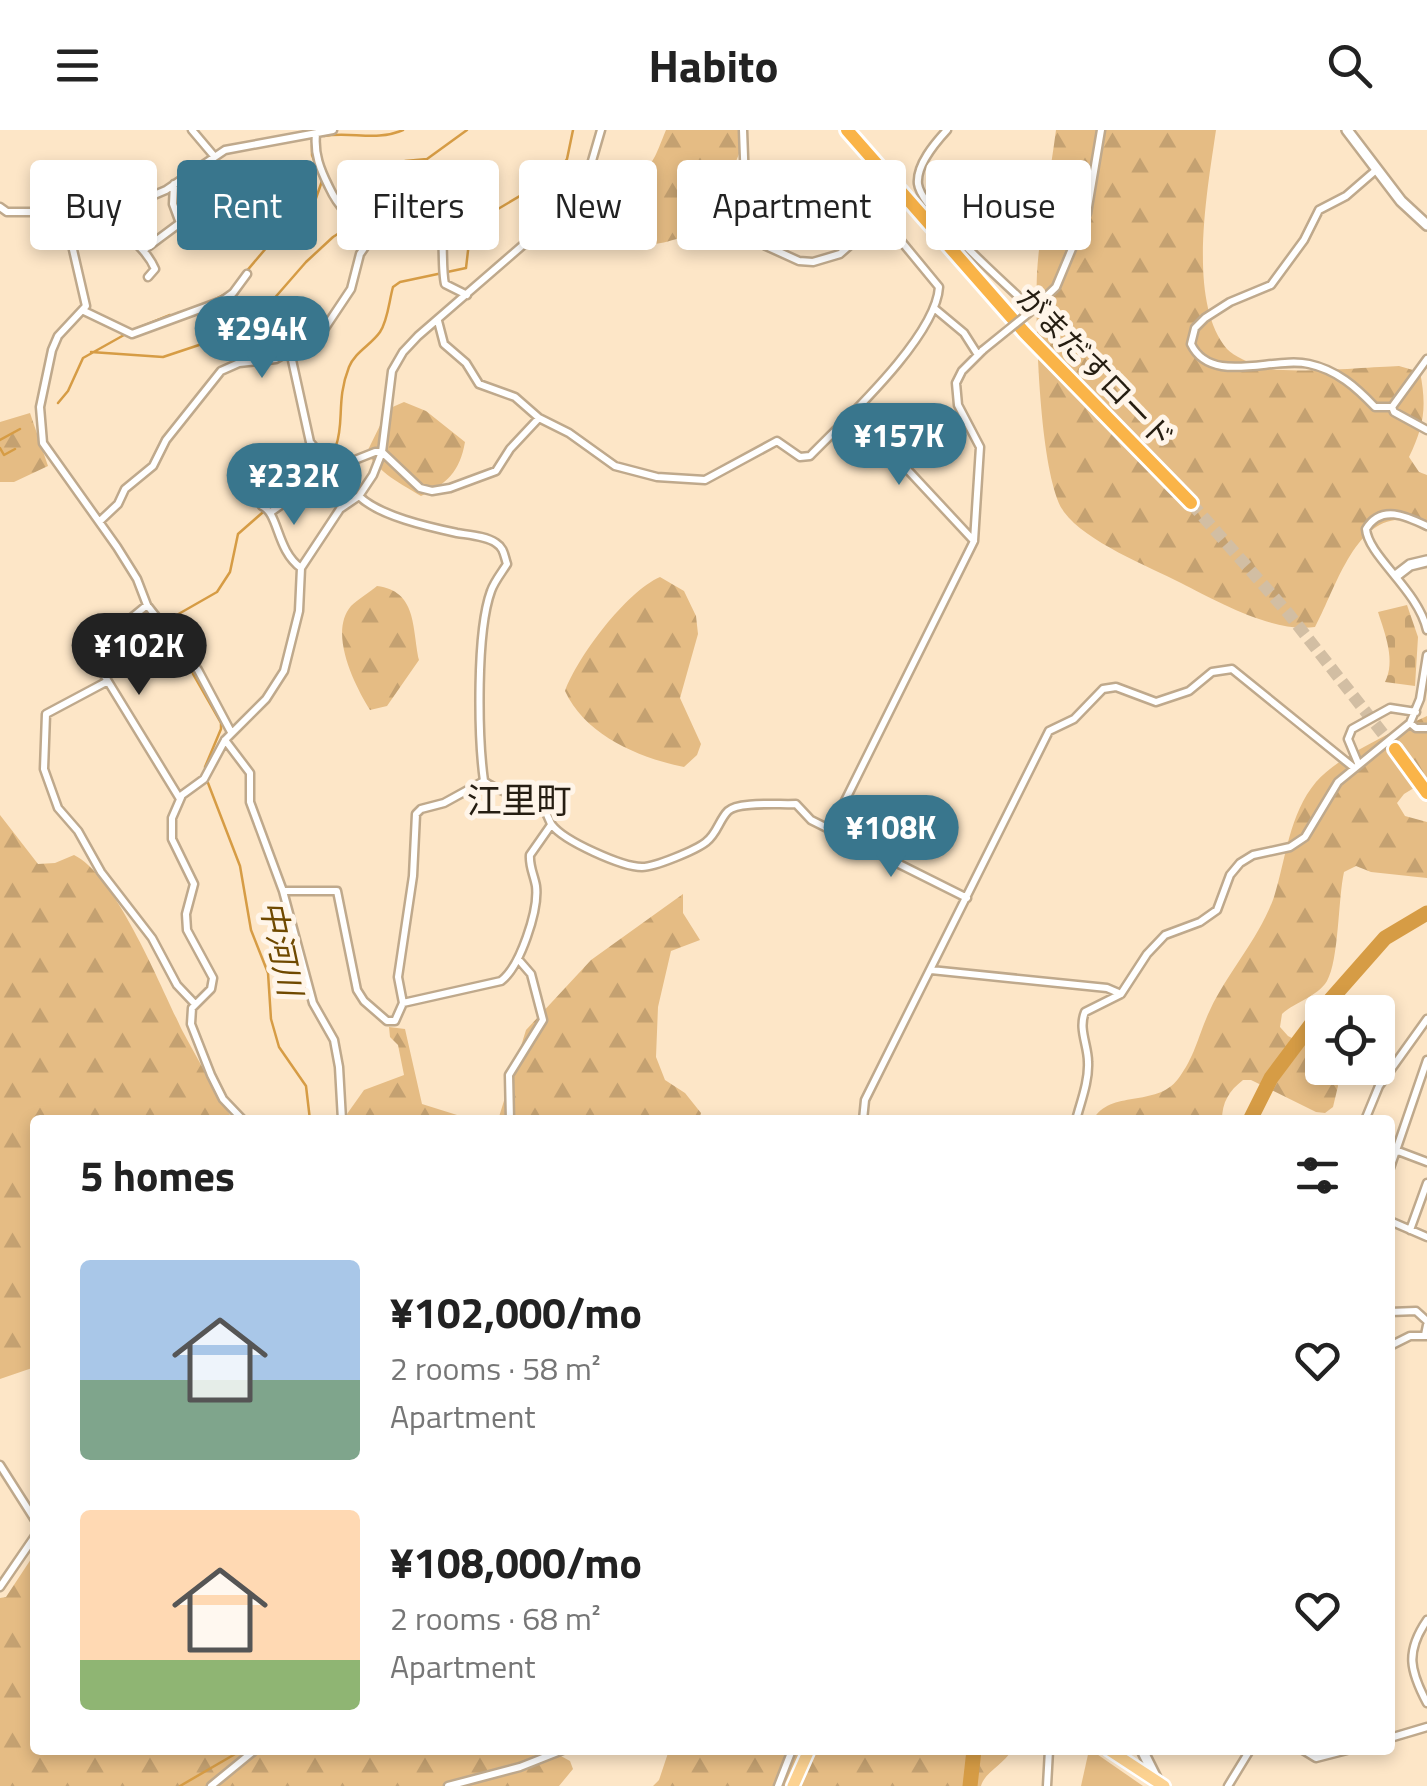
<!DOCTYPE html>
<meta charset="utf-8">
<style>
:root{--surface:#fff;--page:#f2f2f2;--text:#222;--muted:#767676;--accent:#39768d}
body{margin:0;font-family:"Titillium Web","Noto Sans JP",sans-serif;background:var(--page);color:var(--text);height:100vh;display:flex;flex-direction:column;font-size:38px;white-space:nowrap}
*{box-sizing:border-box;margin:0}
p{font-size:32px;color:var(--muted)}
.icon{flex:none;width:55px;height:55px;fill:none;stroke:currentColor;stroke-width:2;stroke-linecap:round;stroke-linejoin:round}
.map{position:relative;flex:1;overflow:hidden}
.details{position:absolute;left:30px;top:985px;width:1365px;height:640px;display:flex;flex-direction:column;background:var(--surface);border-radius:10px;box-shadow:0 5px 15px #0003}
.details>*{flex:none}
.banner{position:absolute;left:30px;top:30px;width:1368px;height:90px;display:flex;gap:20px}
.buttons{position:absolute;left:1305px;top:865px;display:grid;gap:20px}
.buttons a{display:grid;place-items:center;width:90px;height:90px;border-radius:10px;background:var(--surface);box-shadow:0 5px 15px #0003;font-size:50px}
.price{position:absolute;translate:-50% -85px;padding:0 22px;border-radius:35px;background:var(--accent);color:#fff;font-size:32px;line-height:65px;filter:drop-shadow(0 2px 5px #0008)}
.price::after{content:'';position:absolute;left:50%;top:60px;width:30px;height:22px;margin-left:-15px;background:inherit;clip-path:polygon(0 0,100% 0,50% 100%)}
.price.current{background:#222;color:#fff}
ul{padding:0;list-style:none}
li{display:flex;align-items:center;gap:30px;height:250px;padding:0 50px}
li span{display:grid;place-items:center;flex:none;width:280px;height:200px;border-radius:10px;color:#555}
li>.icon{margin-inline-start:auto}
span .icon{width:120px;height:120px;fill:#fffc;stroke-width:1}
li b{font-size:42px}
h2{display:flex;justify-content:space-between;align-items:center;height:120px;padding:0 50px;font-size:42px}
.tag{padding:0 35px;border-radius:10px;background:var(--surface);box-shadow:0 5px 15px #0003;font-size:35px;line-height:90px}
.tag.current{background:var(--accent);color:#fff}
header{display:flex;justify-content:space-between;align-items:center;height:130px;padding:0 50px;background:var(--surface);font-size:45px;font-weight:700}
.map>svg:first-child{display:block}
.green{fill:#e5bc84}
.forest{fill:url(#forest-firs)}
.cemetery{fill:url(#cemetery-stones)}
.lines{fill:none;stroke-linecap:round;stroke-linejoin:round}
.stream{stroke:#d69c45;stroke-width:2.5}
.river{stroke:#d69c45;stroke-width:15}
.motorway-tunnel{stroke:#d2bea3;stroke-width:12;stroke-dasharray:12 6;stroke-linecap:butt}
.minor-casing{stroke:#bfa98c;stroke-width:11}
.tertiary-casing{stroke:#bfa98c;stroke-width:14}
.primary-casing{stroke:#fff;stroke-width:16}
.motorway-casing{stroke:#fff;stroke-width:18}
.minor{stroke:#fff;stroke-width:6}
.tertiary{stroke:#fff;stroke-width:9}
.primary{stroke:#fcd291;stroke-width:11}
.motorway{stroke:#fab448;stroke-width:12}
.minor-bridge-casing{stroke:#bfa98c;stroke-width:11;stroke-linecap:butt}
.minor-bridge{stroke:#fff;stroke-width:6}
.labels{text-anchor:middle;stroke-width:10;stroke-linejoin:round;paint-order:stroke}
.street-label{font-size:30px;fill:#261e12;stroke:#fff5e9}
.water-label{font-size:32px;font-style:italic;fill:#6f4900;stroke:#fff5e9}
.quarter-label{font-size:35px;fill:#261e12;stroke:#fff5e9}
</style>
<header><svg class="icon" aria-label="menu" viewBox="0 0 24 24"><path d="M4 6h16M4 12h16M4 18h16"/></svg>Habito<svg class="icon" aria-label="search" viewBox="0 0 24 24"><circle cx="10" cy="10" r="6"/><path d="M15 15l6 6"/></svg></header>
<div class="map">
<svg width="1427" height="1656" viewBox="0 0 1427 1656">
<defs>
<pattern id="forest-firs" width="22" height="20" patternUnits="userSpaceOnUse" patternTransform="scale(2.5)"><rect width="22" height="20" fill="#e5bc84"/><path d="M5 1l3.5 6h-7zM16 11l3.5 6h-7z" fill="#c4a171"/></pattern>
<pattern id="cemetery-stones" width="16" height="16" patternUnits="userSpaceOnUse" patternTransform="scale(2.5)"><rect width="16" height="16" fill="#e5bc84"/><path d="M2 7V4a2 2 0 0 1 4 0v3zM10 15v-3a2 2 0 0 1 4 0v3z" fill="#c4a171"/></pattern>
</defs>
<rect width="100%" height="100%" fill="#fde6c7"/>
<path class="green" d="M1089,1620H1091L1143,1656H1081Z"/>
<path class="forest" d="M666,0H748C736,32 722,72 697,97C670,124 571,125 580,72C598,60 626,56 641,44C654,35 660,14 666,0Z
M1056,0H1216C1208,57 1186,171 1227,219C1233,226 1251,233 1260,237C1284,245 1369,237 1399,236L1420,242C1427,277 1424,296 1409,327L1419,342L1427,345V395C1418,394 1404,389 1395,390C1352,395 1333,465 1315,497C1274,503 1218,472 1181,453C1148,436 1086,412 1064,382C1039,347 1035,190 1037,143C1040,95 1050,47 1056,0Z
M404,272L426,281L465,312C460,341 447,354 421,366C403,355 377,342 367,322L388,279Z
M30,283L48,336L14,352H0V292Z
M660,447L684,461L696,486L698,504L680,568L701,614L697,625L684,637C639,628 585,605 565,561C578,526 626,462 660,447Z
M377,456C417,461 412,497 419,530L387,576L370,580C355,556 328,503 351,476C358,469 369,463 377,456Z
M1427,586V650L1404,664L1397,673L1405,686L1427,692V748L1371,742L1356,736L1344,742C1338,769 1339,830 1327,851C1317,867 1295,872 1282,884L1280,897L1288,906L1319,922L1322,926V938L1335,940L1338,956L1333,977L1325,983L1316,982L1251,950H1243C1229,961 1222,972 1222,990H1093C1110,959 1156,978 1178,949C1196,925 1198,905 1210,880C1229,840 1259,809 1274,767C1286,729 1289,684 1316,652C1338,626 1395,601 1427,586Z
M0,685L38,734L55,733L74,725C116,745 161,858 183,902C199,931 215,961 233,990H35V1237L0,1249Z
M683,764V783L700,810L671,821L658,877L656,927L665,950L685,963L701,983L699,990H498L526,900L591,830Z
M389,897L405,899L422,974L473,990H348L347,984L364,960L404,945L398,915L390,907Z
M35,1423V1620H550L570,1631L573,1639L559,1656H0V1468L6,1467Z
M669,1620H1012C1004,1634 984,1643 981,1656H653L659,1650Z"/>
<path class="cemetery" d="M1407,475L1418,507L1415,556L1385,552C1396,531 1385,504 1378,482Z"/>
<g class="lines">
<path class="stream" d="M324,6C351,1 376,12 403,0
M361,85L382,67L405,31L427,29L467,0
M204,175L229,162L278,104L315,71L322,51L312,25V15
M178,183L191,179
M133,200L170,185
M91,222L163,227L238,202L265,179L306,132L333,107L350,96
M58,273L68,261L83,228L124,205
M0,310L20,299
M0,318L4,325L15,319
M310,351C357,309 330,285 349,237C355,222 371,215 380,202C388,190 389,171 393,157L400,152L466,138L471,95L557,44L567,29L573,0
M193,528L192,522L168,490L217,462L230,442L238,404L262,383L291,364
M192,536L193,544L221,593V599L205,637
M208,653L240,736L251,800L268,843L271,889L279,917L306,956L310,990
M180,1656L242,1620"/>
<path class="river" d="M1250,990L1271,948L1325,876L1385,808L1427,783
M970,1656L974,1620"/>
<path class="motorway-tunnel" d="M1191,373L1288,483L1395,619"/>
<defs>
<path id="minor" d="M192,0L214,26
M947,0C935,13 916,35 918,54C921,80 1010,158 1033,180
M316,4C314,24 320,39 329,57C366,136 413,47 439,91C445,102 441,138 445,154L467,165
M1376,40L1346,66L1319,80L1304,110L1271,155L1230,172L1205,188L1195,198L1191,214C1211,256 1273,226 1309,234C1337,240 1356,257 1375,277H1392
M0,77L7,82H41L59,106L71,111L86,176L58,206L52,220L40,277L43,313L117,417L137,449L147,475L198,540L231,602
M113,82C117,103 144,113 155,139L148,147
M71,111L86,94L166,60L225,20L333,0
M145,119L180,93L173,74L174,54
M934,178L964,203L978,225
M84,181L132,204L222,171L233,163L247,144
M1031,181L1056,157L1087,83L1101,0
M438,191L444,214L466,233L479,254L515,267L539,288L569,303L615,336L657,347L705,350L777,311L800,327L810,326C845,290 936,207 939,157L892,100L876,92L840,124L813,132L799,131L766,116L757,107L746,81L743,0
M290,221L310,312L332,339
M1427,229L1392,277L1394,282L1427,300
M852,283L895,335L906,338L974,411
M359,366C379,386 429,397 457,403C469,405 486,406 496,413C504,418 504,425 507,434C502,442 494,452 491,461C476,502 478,607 484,651C502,665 529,666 545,682C549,686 549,692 552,695C564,711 622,737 642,737C655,737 696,720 706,712C717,704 719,690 728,681C738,671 781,675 796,674L811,690L967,768
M262,376C279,383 276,420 301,438
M271,382L332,339L375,322H382L420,358L432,361L450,358L496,341L510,319L539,288
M100,391L118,374L125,359L153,336L166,310L221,241L239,233L276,229L321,204L351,159L360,124L385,88
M1427,396C1406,386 1381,374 1366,399C1368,426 1418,460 1427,500
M147,475L90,522L180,669
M106,552L46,584L44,639L58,678L78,701L101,742L152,808L177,855L195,874
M1410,593L1416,598H1427
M225,610L250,643V672L283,761L313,873L334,910L339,937L342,990
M1358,633L1348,609L1352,599L1390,578L1416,582
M831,699L974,411L980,317L958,275L956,253L962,241L983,220
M283,761H337L357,860L364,871L387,891H395L403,873L398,847L413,746L416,684L421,679L444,673L484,651
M931,840L1107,858L1121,864
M403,873L501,851C520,837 539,780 536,756C534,745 529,736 530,725L551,695
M243,990L223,969L211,945L191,894L192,878L211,859L213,848L187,800L186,784L194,754L172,709V688L182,665L204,649L225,610L266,569L284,541L299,481L301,438L340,379L359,366L373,345L382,322L392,241L403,222L418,206L576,69L585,55L601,0
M510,990L509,945L543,890L531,844L518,829
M863,990L865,970L1049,601L1074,589L1103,559L1116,557L1156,572L1189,561L1212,542L1232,539L1353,637
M1076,990C1081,971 1089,951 1088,932C1088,915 1078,899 1085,882L1121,864L1147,824L1165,805L1200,792L1217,780L1230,745L1240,733L1253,725L1290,717L1305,707L1338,652L1410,593L1420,569L1427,525
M1365,990L1379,956L1427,889
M1390,1025L1398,1021L1427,1032
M1390,1038L1427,930
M1390,1091L1427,1107
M1410,1100L1427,1053
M1390,1182L1416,1181L1427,1191
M1425,1205L1427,1195
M1390,1216L1410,1206H1427
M0,1335L35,1390
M0,1457L35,1406
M1427,1490C1405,1522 1410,1541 1427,1573
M1390,1608L1427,1597
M1303,1620L1316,1628L1347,1620
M211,1656L255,1620
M448,1656L520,1637L563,1620
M778,1656L792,1620
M1047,1656L1049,1620
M1228,1656L1250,1620"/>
<path id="tertiary" d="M1347,0L1401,71L1427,95
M1397,445L1410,435L1427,431
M1142,1620L1156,1648"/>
<path id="primary" d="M1109,1620L1164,1656
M793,1656L809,1620"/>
<path id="motorway" d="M847,0L1025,203L1191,373
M1395,619L1427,663"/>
</defs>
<use href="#minor" class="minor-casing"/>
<use href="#tertiary" class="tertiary-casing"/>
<use href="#primary" class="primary-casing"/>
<use href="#motorway" class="motorway-casing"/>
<use href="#minor" class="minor"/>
<use href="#tertiary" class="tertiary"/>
<use href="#primary" class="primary"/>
<use href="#motorway" class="motorway"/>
<defs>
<path id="minor-bridge" d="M983,220L1030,182"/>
</defs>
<use href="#minor-bridge" class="minor-bridge-casing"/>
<use href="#minor-bridge" class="minor-bridge"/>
</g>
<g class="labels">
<g class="street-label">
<text transform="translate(1095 238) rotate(46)" y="10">がまだすロード</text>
</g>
<g class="water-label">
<text transform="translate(281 818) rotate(78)" y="11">中河川</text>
</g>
<g class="quarter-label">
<text x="519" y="683">江里町</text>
</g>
</g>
</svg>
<div class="buttons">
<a><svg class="icon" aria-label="locate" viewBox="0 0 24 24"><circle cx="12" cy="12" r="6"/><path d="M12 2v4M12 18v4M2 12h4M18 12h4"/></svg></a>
</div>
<b class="price" style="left:262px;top:251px">¥294K</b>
<b class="price" style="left:899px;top:358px">¥157K</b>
<b class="price" style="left:294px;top:398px">¥232K</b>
<b class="price current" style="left:139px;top:568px">¥102K</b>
<b class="price" style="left:891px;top:750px">¥108K</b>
<div class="banner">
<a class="tag">Buy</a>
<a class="tag current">Rent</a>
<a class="tag">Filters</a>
<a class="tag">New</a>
<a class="tag">Apartment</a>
<a class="tag">House</a>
</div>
<section class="details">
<h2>5 homes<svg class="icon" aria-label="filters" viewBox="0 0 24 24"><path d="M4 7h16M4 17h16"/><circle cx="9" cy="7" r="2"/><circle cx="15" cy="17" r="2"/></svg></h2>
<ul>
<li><span style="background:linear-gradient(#a9c7e8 60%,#7fa58c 0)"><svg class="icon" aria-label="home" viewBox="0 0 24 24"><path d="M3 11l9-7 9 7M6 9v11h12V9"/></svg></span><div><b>¥102,000/mo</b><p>2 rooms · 58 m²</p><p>Apartment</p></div><svg class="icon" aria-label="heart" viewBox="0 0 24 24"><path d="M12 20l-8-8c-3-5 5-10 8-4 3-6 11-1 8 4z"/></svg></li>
<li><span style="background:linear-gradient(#ffd9b3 75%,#8fb573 0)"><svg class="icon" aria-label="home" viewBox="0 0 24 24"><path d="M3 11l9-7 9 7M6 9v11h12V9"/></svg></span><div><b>¥108,000/mo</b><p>2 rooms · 68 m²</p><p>Apartment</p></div><svg class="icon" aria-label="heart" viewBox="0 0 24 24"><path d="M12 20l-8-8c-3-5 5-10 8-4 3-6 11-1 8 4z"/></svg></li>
</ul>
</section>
</div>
